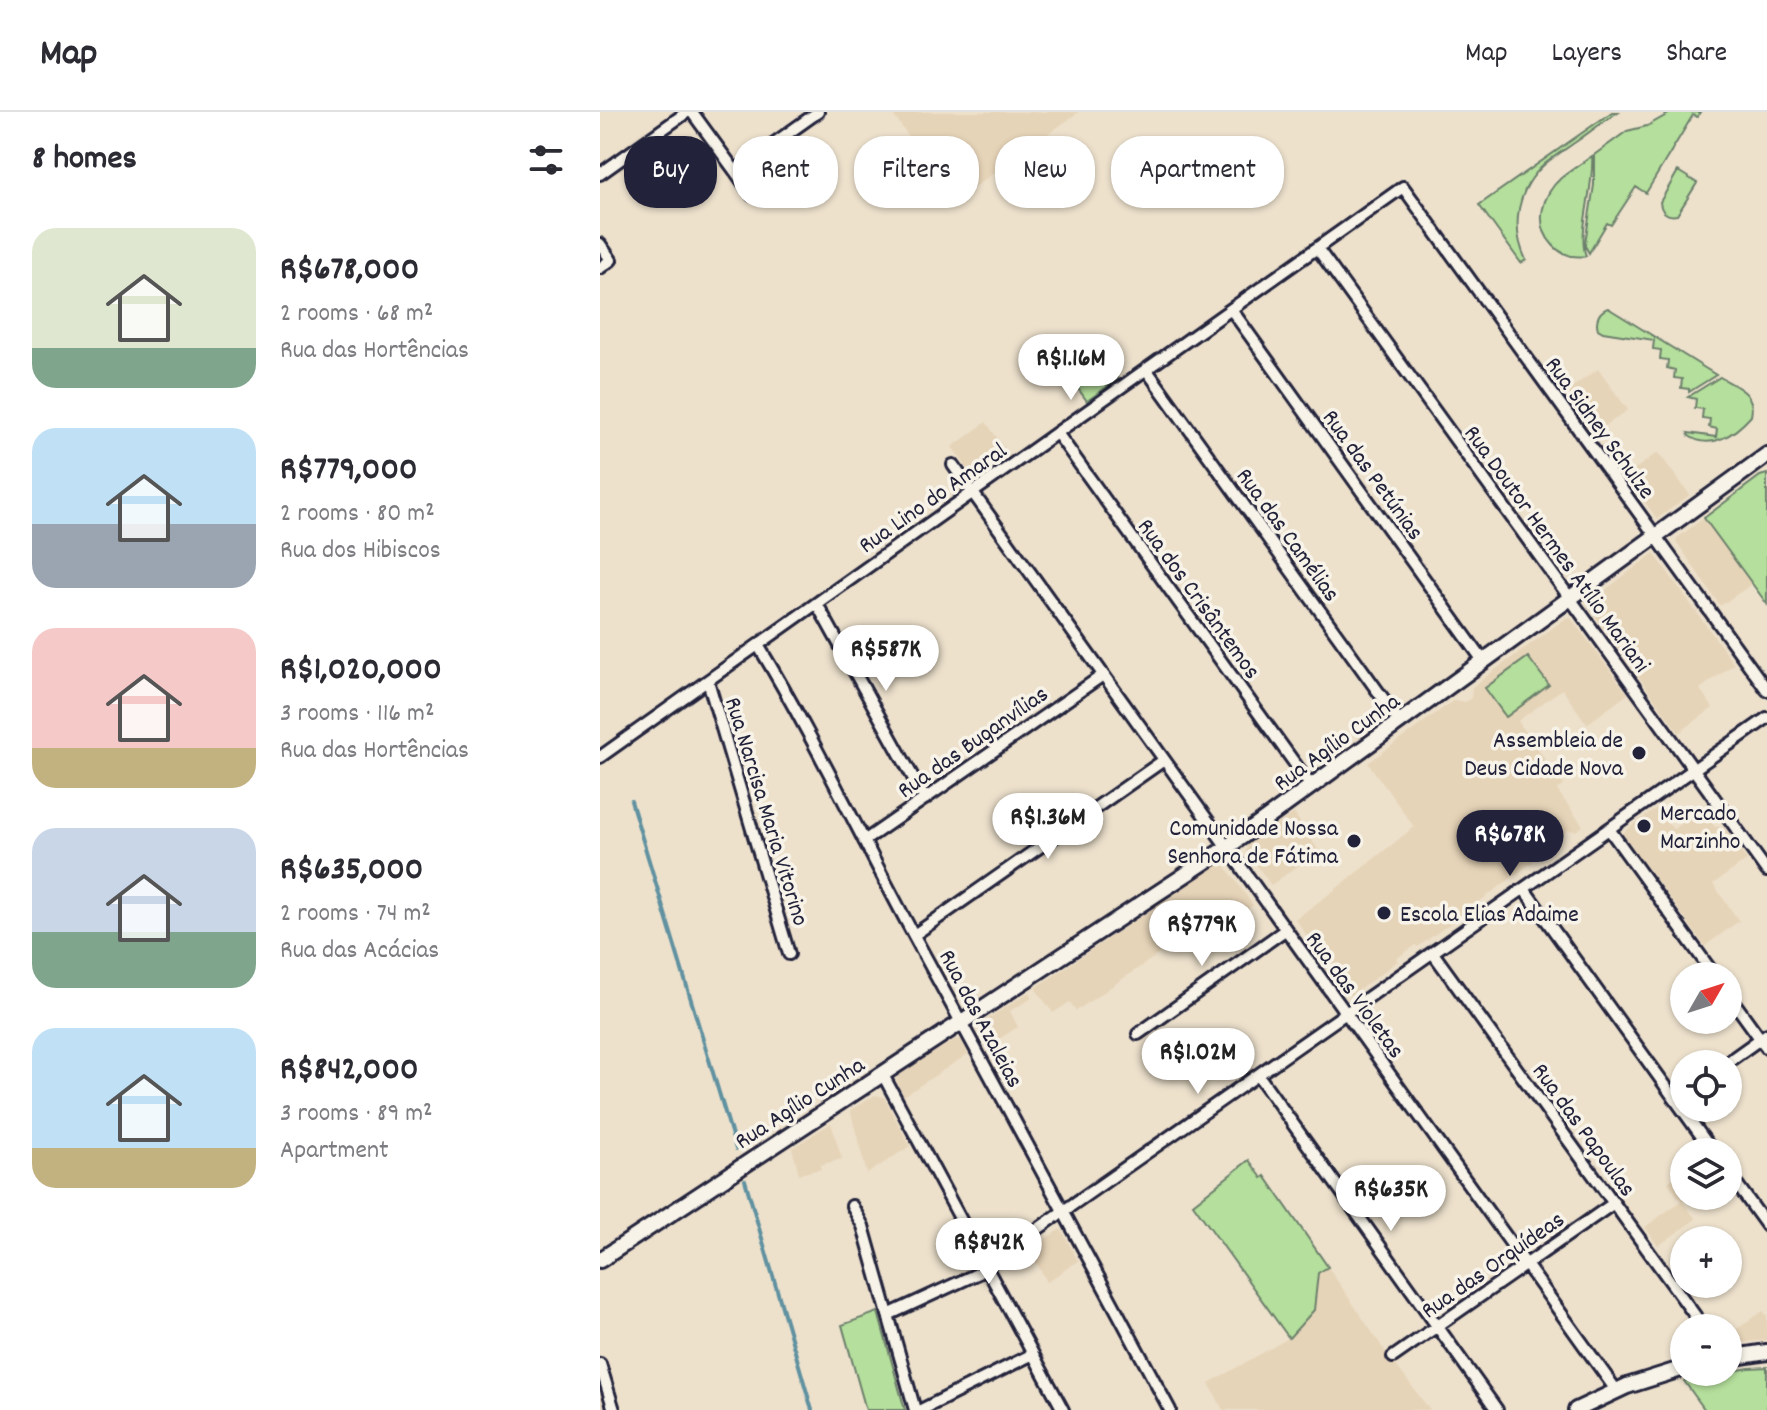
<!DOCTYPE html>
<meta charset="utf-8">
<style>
:root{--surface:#fff;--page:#f2f2f3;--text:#2b2b33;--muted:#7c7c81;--line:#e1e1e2;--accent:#22223b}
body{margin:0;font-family:Dekko,sans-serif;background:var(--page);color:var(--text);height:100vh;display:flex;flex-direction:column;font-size:30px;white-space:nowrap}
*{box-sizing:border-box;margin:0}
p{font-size:26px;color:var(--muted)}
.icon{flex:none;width:44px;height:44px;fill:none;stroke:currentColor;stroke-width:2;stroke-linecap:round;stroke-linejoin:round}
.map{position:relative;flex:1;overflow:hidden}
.sheet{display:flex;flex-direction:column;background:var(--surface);width:600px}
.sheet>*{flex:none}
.banner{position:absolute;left:24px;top:24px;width:760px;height:72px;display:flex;gap:16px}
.needle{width:52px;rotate:51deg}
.controls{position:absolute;left:1070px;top:850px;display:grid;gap:16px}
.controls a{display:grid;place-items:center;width:72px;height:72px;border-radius:50%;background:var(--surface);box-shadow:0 2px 6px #0004;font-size:40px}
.price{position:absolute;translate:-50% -68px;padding:0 18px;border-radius:28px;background:#fff;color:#222;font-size:26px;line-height:52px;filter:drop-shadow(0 2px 4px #0008)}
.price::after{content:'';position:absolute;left:50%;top:48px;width:24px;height:18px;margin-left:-12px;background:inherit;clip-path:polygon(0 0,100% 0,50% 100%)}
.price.active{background:var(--accent);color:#fff}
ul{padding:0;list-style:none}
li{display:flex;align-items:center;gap:24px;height:200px;padding:0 32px}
li span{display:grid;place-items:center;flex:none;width:224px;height:160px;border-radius:24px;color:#555}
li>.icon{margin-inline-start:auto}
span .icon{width:96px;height:96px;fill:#fffc;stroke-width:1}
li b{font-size:34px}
h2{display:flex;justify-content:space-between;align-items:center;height:96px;padding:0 32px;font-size:34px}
.chip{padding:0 28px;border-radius:32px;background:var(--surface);box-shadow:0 2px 6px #0004;font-size:28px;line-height:72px}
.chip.active{background:var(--accent);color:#fff}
header{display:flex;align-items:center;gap:48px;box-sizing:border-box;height:112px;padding:0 40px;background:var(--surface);border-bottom:2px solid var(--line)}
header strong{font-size:38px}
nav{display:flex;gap:44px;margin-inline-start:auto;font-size:28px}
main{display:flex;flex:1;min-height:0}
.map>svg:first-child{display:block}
.built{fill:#e6d4b8}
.green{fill:#b5df9c;stroke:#6c806c;stroke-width:2}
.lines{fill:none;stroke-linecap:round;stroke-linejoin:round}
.stream{stroke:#6091a0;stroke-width:4}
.street-casing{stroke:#22223b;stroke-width:16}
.secondary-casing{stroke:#22223b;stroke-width:20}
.street{stroke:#f7f3e8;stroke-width:10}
.secondary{stroke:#f7f3e8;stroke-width:14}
.poi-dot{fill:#22223b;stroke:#f7f3e8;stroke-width:3}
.labels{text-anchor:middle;stroke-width:7;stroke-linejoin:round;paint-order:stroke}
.street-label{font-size:24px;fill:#22223b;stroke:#f7f3e8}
.poi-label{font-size:24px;fill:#22223b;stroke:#f7f3e8;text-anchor:end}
</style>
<header>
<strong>Map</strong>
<nav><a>Map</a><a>Layers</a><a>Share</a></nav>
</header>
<main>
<section class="sheet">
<h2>8 homes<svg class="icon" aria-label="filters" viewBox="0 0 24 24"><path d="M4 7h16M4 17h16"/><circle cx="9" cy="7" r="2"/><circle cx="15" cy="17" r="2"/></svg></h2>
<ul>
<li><span style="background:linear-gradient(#dfe7d0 75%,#7fa58c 0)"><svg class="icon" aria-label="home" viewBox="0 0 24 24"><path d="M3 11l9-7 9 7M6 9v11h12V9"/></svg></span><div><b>R$678,000</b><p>2 rooms · 68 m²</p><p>Rua das Hortências</p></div></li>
<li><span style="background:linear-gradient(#bfe0f5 60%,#9aa5b1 0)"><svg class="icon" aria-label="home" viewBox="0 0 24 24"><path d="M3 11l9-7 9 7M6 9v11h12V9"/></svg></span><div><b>R$779,000</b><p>2 rooms · 80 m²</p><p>Rua dos Hibiscos</p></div></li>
<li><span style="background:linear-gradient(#f6c9c9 75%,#c2b280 0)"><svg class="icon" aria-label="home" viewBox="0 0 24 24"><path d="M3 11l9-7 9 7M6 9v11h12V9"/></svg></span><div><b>R$1,020,000</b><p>3 rooms · 116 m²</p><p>Rua das Hortências</p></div></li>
<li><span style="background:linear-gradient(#c9d6e8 65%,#7fa58c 0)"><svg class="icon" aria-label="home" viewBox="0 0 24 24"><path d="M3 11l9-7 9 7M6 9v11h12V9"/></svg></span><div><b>R$635,000</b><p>2 rooms · 74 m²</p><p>Rua das Acácias</p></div></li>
<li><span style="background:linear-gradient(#bfe0f5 75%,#c2b280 0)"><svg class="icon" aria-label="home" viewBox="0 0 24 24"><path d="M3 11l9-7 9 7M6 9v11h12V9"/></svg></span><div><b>R$842,000</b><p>3 rooms · 89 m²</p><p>Apartment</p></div></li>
</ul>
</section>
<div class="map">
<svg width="1167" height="1298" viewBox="0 0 1167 1298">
<rect width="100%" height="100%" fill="#ede1cc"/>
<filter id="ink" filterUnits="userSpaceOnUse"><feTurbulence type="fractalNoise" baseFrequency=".0125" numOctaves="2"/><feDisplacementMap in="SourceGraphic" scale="16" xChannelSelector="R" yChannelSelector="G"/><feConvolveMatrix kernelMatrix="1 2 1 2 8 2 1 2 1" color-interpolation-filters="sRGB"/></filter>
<g filter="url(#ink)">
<path class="built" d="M291,0H479L355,89Z
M998,257L1028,298L995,321L965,280Z
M386,310L410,344L378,366L374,365L352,335Z
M1058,340L1090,383L1057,407L1026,364Z
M1104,406L1152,472L1120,494L1076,429L1077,426Z
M1054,441L1134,552L1100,577L1113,596L1079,621L987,493L988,491Z
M970,505L1028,582L987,612L962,577L918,609L964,673L957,678L983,714L976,719L968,718L956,727L949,725L935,735L933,750L818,835L816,833L796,847L798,849L752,883H749L695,807L732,780L814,715L768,651L854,588L865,590L871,586L872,575L966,506Z
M1107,692L1111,697L1108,706L1115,715H1124L1147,748L1113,772L1139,809L1105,834L1022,721L1057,696L1073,717Z
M694,701L719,739L671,773L646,739L647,733Z
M620,751L624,752L653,793L622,815L614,804L476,899L470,890L453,901L435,876Z
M429,880L432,886L410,899L418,915L386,935L378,913Z
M356,927L361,928L368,942L304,984L296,968L297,963Z
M275,983L284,985L310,1034L267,1062L250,998Z
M231,1011L242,1047L220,1053L221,1057L199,1062L192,1036Z
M1084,1058V1084H1088L1082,1089L1096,1107L1058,1134L1045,1115L1081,1089L1068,1070Z
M459,1118H462L478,1149L447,1170L429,1137Z
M728,1155L785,1239L830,1298H623L609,1271L689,1226L714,1198L718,1161Z
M1163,1199L1167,1204V1228L1128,1232V1223Z"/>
<path class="green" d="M1012,0H1018C1004,9 991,19 977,29C967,36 956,43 946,51C917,76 910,114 926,148L921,151L879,93Z
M1072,0H1100L1097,5L1093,3L1046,81L1036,75L1011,113L1007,111L989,141L985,134V131L994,73V43L1027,19L1047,14Z
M992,44C995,73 977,122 986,144C973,146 961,143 952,132C934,112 942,83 961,66C971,58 982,51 992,44Z
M1078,59L1097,71L1077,103C1067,105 1061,100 1060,90Z
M1008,196L1116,263L1089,280V277L1081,276L1082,267L1074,266L1075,258L1067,256L1068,248L1060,247L1061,238L1053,237L1054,228L1003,220L998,217C995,208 999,199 1008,196Z
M494,234L518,267L487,289L463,256Z
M1120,265C1137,275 1156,280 1151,304C1135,322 1111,339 1089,324L1088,321L1116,325L1117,317L1109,315L1110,307L1102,306L1103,297L1095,296L1096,287L1088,285Z
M1167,362V492L1104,406L1160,364Z
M928,545L949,573L906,605L885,576Z
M649,1048L662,1066L665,1064L728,1155L718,1161L714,1198L689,1226L593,1092Z
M278,1200L305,1298H266L242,1213Z
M1167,1255V1298H1105L1084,1269L1149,1256Z"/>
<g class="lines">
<path class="stream" d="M31,689L136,1037
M145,1068L212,1298"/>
<defs>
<path id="street" d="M92,0L135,59L218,0
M135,59L152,83
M0,62L87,0
M0,132L11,148L0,156
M717,136L1167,759
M631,197L884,550
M546,257L800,610
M457,321L711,674
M353,353L1016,1278
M217,492L325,687
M158,533C215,627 261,726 313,822C400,980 484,1139 570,1298
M108,569L189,842
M0,645L803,75L1167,578
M1009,717L1115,864
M264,729L503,563
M924,777L1113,1040
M314,823L564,648
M833,841L1104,1216
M1128,882L1167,936
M538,922L685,818
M1125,952L1167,922
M282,961L463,1298
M658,963L897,1298
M1128,1060L1167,1114
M252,1094L263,1114L315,1298
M288,1203L379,1161L395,1147L1167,606
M793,1245L1014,1091
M0,1252L14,1298
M321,1298L433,1242"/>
<path id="secondary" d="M0,1148L626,736L1167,343
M1128,1246L1167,1240
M976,1298L1027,1274L1084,1256"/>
</defs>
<use href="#street" class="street-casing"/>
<use href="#secondary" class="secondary-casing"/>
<use href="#street" class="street"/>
<use href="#secondary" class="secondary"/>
</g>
</g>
<g class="poi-dot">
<circle cx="1039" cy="641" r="8"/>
<circle cx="1044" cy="714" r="8"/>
<circle cx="754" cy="729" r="8"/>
<circle cx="784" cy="801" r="8"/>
</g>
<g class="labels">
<g class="street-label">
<text transform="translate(1001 315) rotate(54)" y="8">Rua Sidney Schulze</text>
<text transform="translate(774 362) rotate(54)" y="8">Rua das Petúnias</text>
<text transform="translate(332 385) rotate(-35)" y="8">Rua Lino do Amaral</text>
<text transform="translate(689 422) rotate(54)" y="8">Rua das Camélias</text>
<text transform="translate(958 436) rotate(54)" y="8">Rua Doutor Hermes Atílio Mariani</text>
<text transform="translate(600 486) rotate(54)" y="8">Rua dos Crisântemos</text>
<text transform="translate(372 629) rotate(-35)" y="8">Rua das Buganvílias</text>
<text transform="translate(736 629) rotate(-36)" y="8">Rua Agílio Cunha</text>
<text transform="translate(168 699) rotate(73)" y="8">Rua Narcisa Maria Vitorino</text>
<text transform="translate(756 882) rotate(54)" y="8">Rua das Violetas</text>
<text transform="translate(382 906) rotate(62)" y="8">Rua das Azaleias</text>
<text transform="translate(199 990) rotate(-33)" y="8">Rua Agílio Cunha</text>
<text transform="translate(985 1017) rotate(54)" y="8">Rua das Papoulas</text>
<text transform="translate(892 1152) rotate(-35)" y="8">Rua das Orquídeas</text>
</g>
<g class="poi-label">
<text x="1023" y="635">Assembleia de<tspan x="1023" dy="28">Deus Cidade Nova</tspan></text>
<text x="1060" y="708" text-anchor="start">Mercado<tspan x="1060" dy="28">Marzinho</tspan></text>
<text x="738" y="723">Comunidade Nossa<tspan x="738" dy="28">Senhora de Fátima</tspan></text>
<text x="800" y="809" text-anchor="start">Escola Elias Adaime</text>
</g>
</g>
</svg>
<div class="controls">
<a><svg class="needle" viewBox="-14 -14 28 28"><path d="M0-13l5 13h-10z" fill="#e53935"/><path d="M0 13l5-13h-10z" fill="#7c7c81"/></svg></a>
<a><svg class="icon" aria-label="locate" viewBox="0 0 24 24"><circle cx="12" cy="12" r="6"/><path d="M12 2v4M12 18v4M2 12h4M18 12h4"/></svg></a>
<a><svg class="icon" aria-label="layers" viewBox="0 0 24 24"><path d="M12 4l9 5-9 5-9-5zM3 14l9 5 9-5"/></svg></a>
<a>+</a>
<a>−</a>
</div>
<b class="price" style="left:471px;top:290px">R$1.16M</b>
<b class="price" style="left:286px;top:581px">R$587K</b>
<b class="price" style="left:448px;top:749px">R$1.36M</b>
<b class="price active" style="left:910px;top:766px">R$678K</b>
<b class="price" style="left:602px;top:856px">R$779K</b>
<b class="price" style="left:598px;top:984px">R$1.02M</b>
<b class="price" style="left:791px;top:1121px">R$635K</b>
<b class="price" style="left:389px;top:1174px">R$842K</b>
<div class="banner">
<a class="chip active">Buy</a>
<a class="chip">Rent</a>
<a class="chip">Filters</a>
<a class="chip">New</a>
<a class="chip">Apartment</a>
</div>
</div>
</main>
